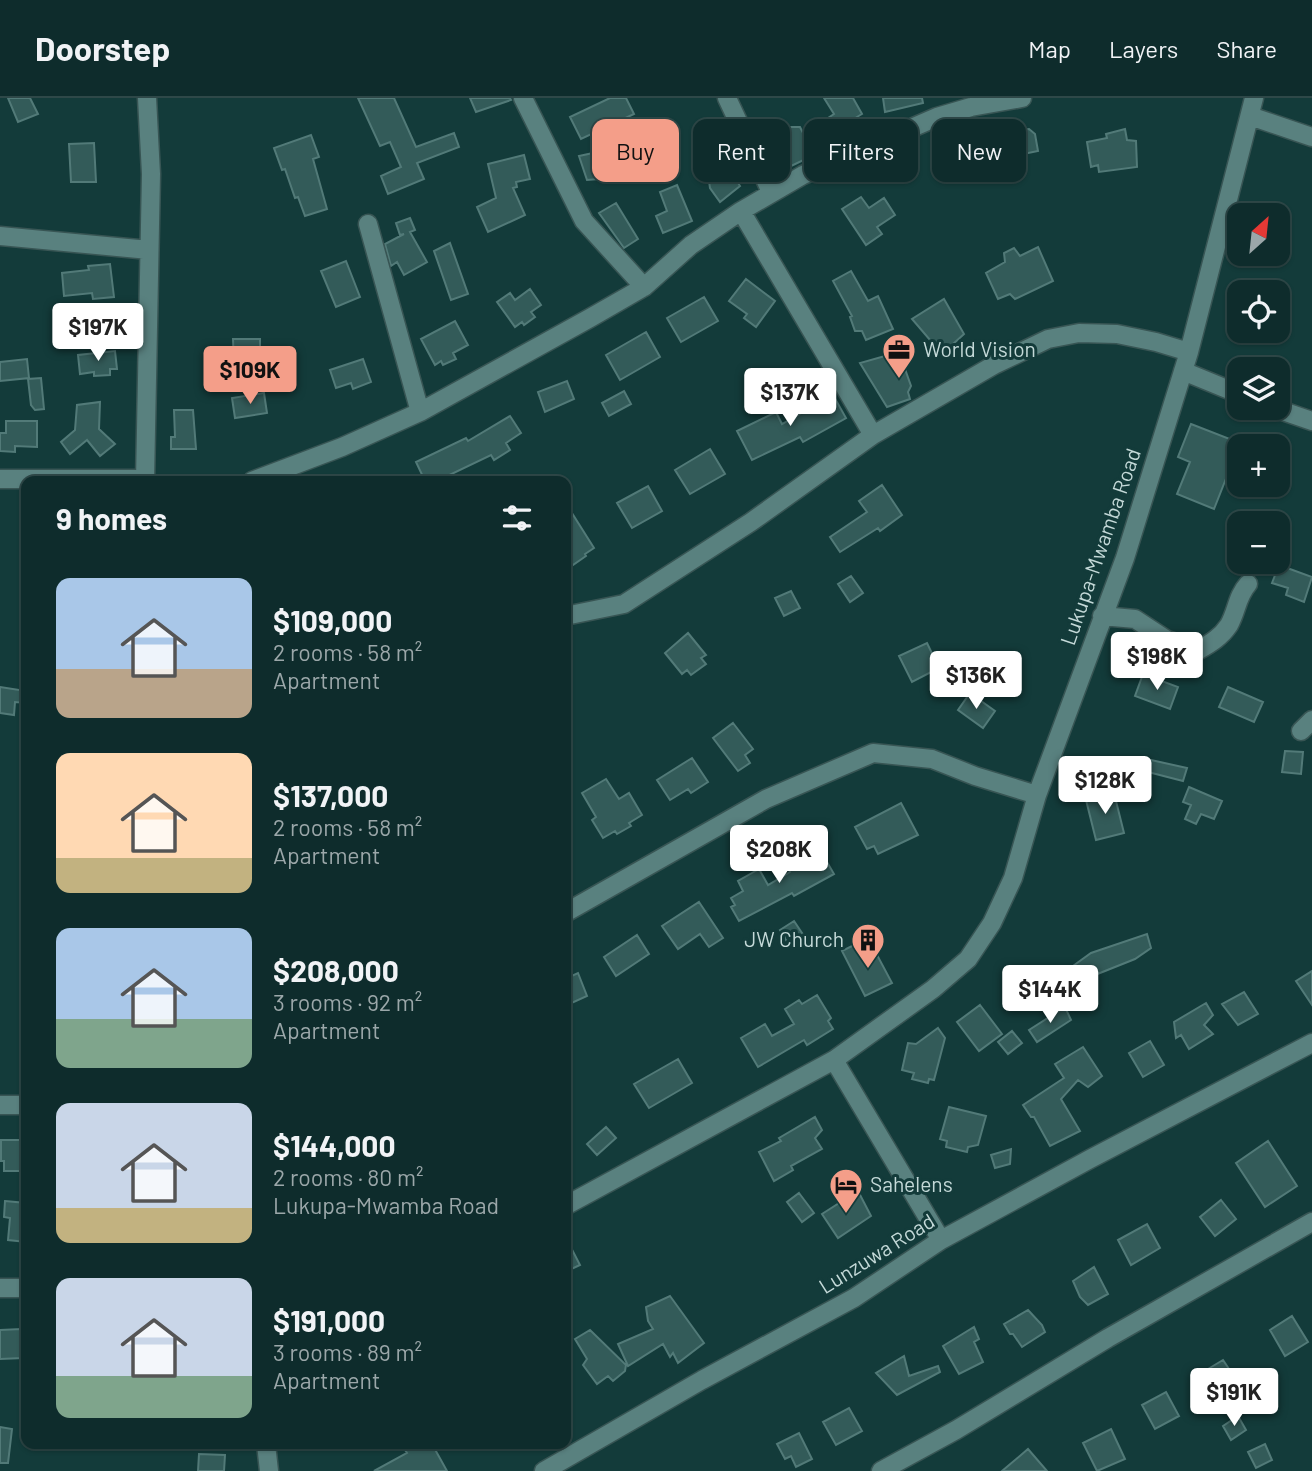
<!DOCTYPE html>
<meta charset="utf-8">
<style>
:root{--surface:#0e2c2c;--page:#1c3838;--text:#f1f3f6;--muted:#9ba7a9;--line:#2e4848;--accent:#f49e89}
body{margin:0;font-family:Barlow,sans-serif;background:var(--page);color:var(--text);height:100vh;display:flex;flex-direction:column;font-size:26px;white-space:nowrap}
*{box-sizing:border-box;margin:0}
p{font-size:23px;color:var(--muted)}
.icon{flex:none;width:38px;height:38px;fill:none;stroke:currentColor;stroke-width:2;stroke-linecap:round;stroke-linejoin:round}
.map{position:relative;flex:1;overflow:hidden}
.side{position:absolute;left:21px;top:378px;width:550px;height:973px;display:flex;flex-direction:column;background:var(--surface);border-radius:14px;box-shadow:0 2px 5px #0004,0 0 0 2px var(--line)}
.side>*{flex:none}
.top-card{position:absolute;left:592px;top:21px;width:614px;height:63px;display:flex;gap:14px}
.needle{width:46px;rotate:27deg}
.fabs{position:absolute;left:1227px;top:105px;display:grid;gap:14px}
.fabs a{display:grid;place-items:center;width:63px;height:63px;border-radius:14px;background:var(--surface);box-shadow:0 2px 5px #0004,0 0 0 2px var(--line);font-size:35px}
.price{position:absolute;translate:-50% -60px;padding:0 16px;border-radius:7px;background:#fff;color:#222;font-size:23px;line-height:46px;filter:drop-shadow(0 2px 4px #0008)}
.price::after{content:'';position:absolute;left:50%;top:42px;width:21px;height:16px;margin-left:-10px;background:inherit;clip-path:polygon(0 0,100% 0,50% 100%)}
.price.on{background:var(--accent);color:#111}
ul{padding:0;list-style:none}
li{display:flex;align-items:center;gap:21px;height:175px;padding:0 35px}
li span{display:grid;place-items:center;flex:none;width:196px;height:140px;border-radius:14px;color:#555}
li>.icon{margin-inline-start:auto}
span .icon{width:84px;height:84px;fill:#fffc;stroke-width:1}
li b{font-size:30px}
h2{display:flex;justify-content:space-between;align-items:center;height:84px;padding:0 35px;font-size:30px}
.pill{padding:0 24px;border-radius:14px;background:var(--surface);box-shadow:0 2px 5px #0004,0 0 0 2px var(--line);font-size:24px;line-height:63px}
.pill.on{background:var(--accent);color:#111}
header{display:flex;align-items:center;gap:42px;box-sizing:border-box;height:98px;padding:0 35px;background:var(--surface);border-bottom:2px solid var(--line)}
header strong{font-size:33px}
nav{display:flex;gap:38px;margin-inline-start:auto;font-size:24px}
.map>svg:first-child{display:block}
.building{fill:#335b59;stroke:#527a78;stroke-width:2}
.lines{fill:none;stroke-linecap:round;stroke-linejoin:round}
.minor-casing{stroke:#385554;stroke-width:21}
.minor{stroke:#59817f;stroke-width:18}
.labels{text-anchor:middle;stroke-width:6;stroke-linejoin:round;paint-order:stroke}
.poi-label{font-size:21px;fill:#c4d9d8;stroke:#133b3a;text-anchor:start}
.street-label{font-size:21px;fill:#c4d9d8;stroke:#133b3a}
</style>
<header>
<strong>Doorstep</strong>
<nav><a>Map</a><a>Layers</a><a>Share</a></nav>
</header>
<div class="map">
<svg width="1312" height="1373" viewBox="0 0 1312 1373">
<rect width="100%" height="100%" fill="#133b3a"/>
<path class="building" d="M8,0H30L38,16L18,24Z
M358,0H394L416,49L454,35L459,49L417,65L424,81L388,96L381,78L401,69L390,44L380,48Z
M470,0H510L511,2L476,14Z
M610,0H626L634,16L581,41L570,19Z
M824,0H853L862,16L835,32L828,20L834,16Z
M883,0H922L923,5L885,14Z
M791,29H800L814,57L787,70L789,58L779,38Z
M1029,31L1035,36L1038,53L1004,60L995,53L998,35Z
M1125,31L1127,42L1136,43L1137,69L1099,74L1098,67L1091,69L1087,44L1107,40L1106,36Z
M311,37L319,59L313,61L327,111L305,118L298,99L295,100L285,71L282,72L274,50Z
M959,39L978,67L959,79L941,52Z
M94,45L96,84H71L69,46Z
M607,52L612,69L600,76L599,81L587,82L579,58Z
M524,57L530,81L516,84L517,89L513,90L525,117L488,134L477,109L496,100L488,66Z
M723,61L740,88L720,104L710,90L709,83L701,72Z
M677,87L692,123L663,135L656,118L667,113L660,94Z
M861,99L869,110L884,100L895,117L877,129L882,136L866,147L842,111Z
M616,105L638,141L624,150L599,115Z
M410,120L415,132L410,134L427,164L404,177L397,164L391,168L385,146L404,136L400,137L396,125Z
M450,145L468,196L451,202L434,153Z
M1038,149L1053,183L1015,201L1010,196L998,201L986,175L1005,164L1004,155L1014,150L1020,158Z
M346,163L360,199L336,209L321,173Z
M110,166L114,199L93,201L92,195L64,198L62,175L89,172L88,168Z
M851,173L868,203L878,198L893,231L866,242L862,233H855L850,219L852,218L833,183Z
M746,181L775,203L756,229L744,220L747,216L729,203Z
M530,191L541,207L531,214L535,219L524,227L522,224L515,229L497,204L510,195L515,202Z
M704,199L718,223L681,244L667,220Z
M944,201L964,236L942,256L912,221Z
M455,223L468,247L453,255L456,261L443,267L441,263L435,267L421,241Z
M646,234L660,259L620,282L606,257Z
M233,241H260V265L234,267Z
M115,253L117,271H110V277L94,278V274L80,276L78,257Z
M899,254L911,288L908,294L910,301L887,309L860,265Z
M27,261L29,280L0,283V264Z
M363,261L371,284L353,291L351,285L336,290L330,272Z
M41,280L44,311L35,312L31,307L28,281Z
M567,283L574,301L545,314L538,294Z
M624,293L631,306L609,318L602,305Z
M264,295L267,315L235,320L232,300Z
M833,297L846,320L803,344L800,339L752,362L737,333L776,314L782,326Z
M100,304L99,331L115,346L100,358L87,342L70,356L61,344L75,332L77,307Z
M174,312H193L196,351H171V339H175Z
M510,318L521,335L506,345L510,352L494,362L491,357L437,383H425L416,364L466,340L468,343Z
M6,323H37V349L15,348V354L0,353V335H6Z
M1191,326L1240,345L1214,411L1177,396L1190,364L1178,359Z
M710,351L725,376L690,396L675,372Z
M882,387L902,417L880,433L878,430L840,454L830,439L867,414L859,403Z
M648,388L662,413L632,430L617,405Z
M565,404L594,450L585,456L586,458L570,469L565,462Z
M1279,467L1312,479L1304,504L1286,497L1288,490L1272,485Z
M851,478L863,495L850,504L838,486Z
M791,493L800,510L784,518L775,500Z
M688,535L706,557L701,560L706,566L691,577L687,572L682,576L665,555Z
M927,545L939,570L912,584L899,558Z
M1143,576L1178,589L1170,611L1135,598Z
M0,589L26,593V605L15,604L14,617L0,615Z
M1228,589L1263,604L1254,624L1219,609Z
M970,595L995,613L983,630L958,612Z
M733,625L753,651L745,657L750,665L738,673L713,640Z
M1285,653L1303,654L1301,676L1282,674Z
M692,660L708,684L691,695L688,691L670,702L657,682Z
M1151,662L1187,670L1183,683L1148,674Z
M606,681L619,701L629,695L642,717L629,725L631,728L617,736L615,733L603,740L592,722L596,719L582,695Z
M1189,689L1222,703L1214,721L1201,716L1196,726L1185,721L1191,707L1183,704Z
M1114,695L1124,735L1096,742L1086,702Z
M901,705L918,737L878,756L874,748L867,751L855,729Z
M802,756L807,766L823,757L834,776L794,798L792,795L739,823L731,809L735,807L731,800L743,793L738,783L759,771L768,787L790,774L785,765Z
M699,804L723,840L709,849L700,836L678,851L662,828Z
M794,823L804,838L789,847L780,832Z
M1147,836L1151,850L1135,861L1095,877L1072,889L1066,873L1091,855Z
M637,837L649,856L616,878L604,859Z
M868,840L892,885L865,898L842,853Z
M1312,873V907L1296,883Z
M578,875L587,898L565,908V881Z
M1244,894L1258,916L1238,927L1222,906Z
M817,897L831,920L828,923L833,931L807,947L804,942L758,969L741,940L765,926L772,938L794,926L785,911L799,902L802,906Z
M1206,905L1213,917L1204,927L1213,936L1189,951L1181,937L1176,940L1174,924Z
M980,907L1002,936L979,953L957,924Z
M1065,909L1071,922L1037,944L1029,932Z
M938,930L945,940L934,982L929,981L928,985L912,981L914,975L902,972L908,945L916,946Z
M1012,933L1022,945L1008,956L998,944Z
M1150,943L1164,967L1143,979L1129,955Z
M1083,949L1102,978L1088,989L1078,982L1061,1001L1080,1033L1050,1048L1034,1019H1031L1023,1007L1064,980L1055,966Z
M678,961L692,985L649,1010L634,986Z
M949,1009L986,1018L978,1047L968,1049L967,1054L946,1049L947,1043L940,1041Z
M815,1019L822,1032L815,1040L822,1051L791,1068L793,1072L774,1083L759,1054L781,1043L779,1040Z
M606,1029L616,1040L597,1057L587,1046Z
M1,1042H26V1073H4V1063H1Z
M1268,1043L1297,1088L1265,1109L1236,1065Z
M1011,1051L1010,1066L995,1070L991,1057Z
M858,1093L871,1118L838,1140L822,1116Z
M799,1095L814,1115L802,1124L787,1104Z
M1221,1102L1236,1121L1215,1138L1200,1119Z
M5,1103L26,1105V1144L8,1142L10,1120L4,1119Z
M1147,1126L1160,1150L1131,1167L1118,1142Z
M565,1138L580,1167L565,1174Z
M1094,1169L1108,1196L1088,1207L1080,1199L1073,1183Z
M670,1198L704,1245L678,1265L673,1255L670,1259L663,1246L628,1268L618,1246L653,1231L648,1223L646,1209Z
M1028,1212L1042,1227L1045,1234L1022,1249L1013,1236H1010L1004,1226Z
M1292,1218L1308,1244L1285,1258L1270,1232Z
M974,1229L979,1241L974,1244L983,1264L959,1276L943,1248Z
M21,1231L23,1260L0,1261V1232Z
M590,1232L626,1267L625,1273L613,1283L608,1278L597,1286L583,1267L587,1261L575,1241Z
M904,1258L909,1278L938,1268L940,1274L897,1297L876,1275Z
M1223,1262L1237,1283L1216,1296L1203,1274Z
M1166,1294L1179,1318L1155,1331L1142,1307Z
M849,1310L862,1333L836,1347L823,1324Z
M1238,1318L1246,1332L1231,1342L1223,1328Z
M0,1329L12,1331L8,1365H0Z
M1111,1331L1125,1361L1097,1373L1083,1345Z
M799,1335L812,1361L796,1369L791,1358L785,1361L777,1346Z
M401,1346H432L447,1373H374L407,1355Z
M1265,1346L1272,1362L1256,1370L1248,1354Z
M1028,1351L1047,1373H1002L1021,1357Z
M199,1356L225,1357L224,1373H198Z"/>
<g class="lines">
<defs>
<path id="minor" d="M523,0L584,123L644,189
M727,0L771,94
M1250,18L1312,39
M741,113L873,337
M368,126L420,314
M0,138L149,152
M1183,273L1239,296
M1274,310L1312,323
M0,381H145
M145,383L151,76L147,0
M252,383L342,349L420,314L590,220L644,189L691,147L741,113L803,77L937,19L971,9L1022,0
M565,518L624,506L751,424L873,337L994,267L1048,241L1079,235L1117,236L1156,244L1189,254
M1102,518L1135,521L1167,542L1199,552C1211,545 1221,539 1229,527C1237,513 1237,498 1248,486
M1301,633L1312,622
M565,815L766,701L873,655L932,661L975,678L1037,697
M834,962L941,1142
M0,1007H26
M565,1108L834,962L933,891L968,861L992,825L1013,780L1037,697L1125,460L1189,254L1254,0
M0,1190H26
M266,1346L269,1373
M544,1373L702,1282L854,1200L941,1142L1090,1061L1312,945
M881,1373L956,1332L1108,1240L1312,1124"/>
</defs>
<use href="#minor" class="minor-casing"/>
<use href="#minor" class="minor"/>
</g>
<defs>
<symbol id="office-pin" viewBox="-11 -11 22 30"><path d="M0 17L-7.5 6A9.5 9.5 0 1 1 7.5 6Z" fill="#f49e89" stroke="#133b3a"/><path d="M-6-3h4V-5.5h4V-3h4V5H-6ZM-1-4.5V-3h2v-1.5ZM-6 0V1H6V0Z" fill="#111"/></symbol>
<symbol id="building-pin" viewBox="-11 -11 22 30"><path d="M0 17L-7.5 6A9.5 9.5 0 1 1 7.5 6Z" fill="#f49e89" stroke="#133b3a"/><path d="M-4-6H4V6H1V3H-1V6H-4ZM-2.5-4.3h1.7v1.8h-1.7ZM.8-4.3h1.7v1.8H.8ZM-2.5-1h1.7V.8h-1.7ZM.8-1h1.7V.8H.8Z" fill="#111"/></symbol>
<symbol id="hotel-pin" viewBox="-11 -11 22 30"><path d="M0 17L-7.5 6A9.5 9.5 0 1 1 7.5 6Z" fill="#f49e89" stroke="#133b3a"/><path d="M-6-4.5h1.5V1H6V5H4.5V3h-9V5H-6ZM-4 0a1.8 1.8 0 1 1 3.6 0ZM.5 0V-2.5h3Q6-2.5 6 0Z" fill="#111"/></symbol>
</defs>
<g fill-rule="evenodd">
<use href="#office-pin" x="880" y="233" width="38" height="52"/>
<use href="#building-pin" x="849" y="823" width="38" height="52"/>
<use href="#hotel-pin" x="827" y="1068" width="38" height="52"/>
</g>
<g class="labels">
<g class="poi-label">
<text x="923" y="259">World Vision</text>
<text x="844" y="849" text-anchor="end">JW Church</text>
<text x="870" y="1094">Sahelens</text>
</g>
<g class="street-label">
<text transform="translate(1101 449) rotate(-71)" y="7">Lukupa-Mwamba Road</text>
<text transform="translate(877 1156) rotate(-32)" y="7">Lunzuwa Road</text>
</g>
</g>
</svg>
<div class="fabs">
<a><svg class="needle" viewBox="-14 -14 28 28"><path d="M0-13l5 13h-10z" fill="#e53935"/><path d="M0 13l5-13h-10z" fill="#9ba7a9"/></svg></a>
<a><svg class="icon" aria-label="locate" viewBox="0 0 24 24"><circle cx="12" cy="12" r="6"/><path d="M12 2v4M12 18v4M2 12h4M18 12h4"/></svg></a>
<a><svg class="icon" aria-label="layers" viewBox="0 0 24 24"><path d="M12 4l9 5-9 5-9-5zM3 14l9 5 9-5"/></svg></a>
<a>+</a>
<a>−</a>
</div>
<b class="price" style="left:98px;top:265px">$197K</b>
<b class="price on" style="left:250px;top:308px">$109K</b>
<b class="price" style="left:790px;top:330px">$137K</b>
<b class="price" style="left:1157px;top:594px">$198K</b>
<b class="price" style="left:976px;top:613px">$136K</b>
<b class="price" style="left:1105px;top:718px">$128K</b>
<b class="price" style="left:779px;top:787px">$208K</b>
<b class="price" style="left:1050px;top:927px">$144K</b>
<b class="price" style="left:1234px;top:1330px">$191K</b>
<div class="top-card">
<a class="pill on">Buy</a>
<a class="pill">Rent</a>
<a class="pill">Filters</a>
<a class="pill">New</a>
</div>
<section class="side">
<h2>9 homes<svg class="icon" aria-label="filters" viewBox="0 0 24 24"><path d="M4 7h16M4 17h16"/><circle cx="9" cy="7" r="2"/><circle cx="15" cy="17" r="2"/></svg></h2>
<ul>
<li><span style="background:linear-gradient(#a9c7e8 65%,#b9a48a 0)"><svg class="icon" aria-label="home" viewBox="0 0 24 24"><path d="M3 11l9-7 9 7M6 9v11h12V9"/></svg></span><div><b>$109,000</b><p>2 rooms · 58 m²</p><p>Apartment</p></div></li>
<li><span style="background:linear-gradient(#ffd9b3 75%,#c2b280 0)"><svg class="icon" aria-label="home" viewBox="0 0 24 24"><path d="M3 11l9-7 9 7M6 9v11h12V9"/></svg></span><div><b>$137,000</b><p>2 rooms · 58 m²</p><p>Apartment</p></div></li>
<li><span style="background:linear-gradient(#a9c7e8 65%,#7fa58c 0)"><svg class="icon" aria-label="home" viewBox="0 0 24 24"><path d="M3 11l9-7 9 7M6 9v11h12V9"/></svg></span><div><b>$208,000</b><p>3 rooms · 92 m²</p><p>Apartment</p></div></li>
<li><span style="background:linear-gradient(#c9d6e8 75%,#c2b280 0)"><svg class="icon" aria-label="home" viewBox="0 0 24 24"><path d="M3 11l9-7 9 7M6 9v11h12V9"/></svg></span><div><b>$144,000</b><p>2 rooms · 80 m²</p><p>Lukupa-Mwamba Road</p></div></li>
<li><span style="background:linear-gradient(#c9d6e8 70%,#7fa58c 0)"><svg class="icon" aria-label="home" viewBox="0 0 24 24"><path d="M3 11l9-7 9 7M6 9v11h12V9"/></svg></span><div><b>$191,000</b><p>3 rooms · 89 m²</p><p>Apartment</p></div></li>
</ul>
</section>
</div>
